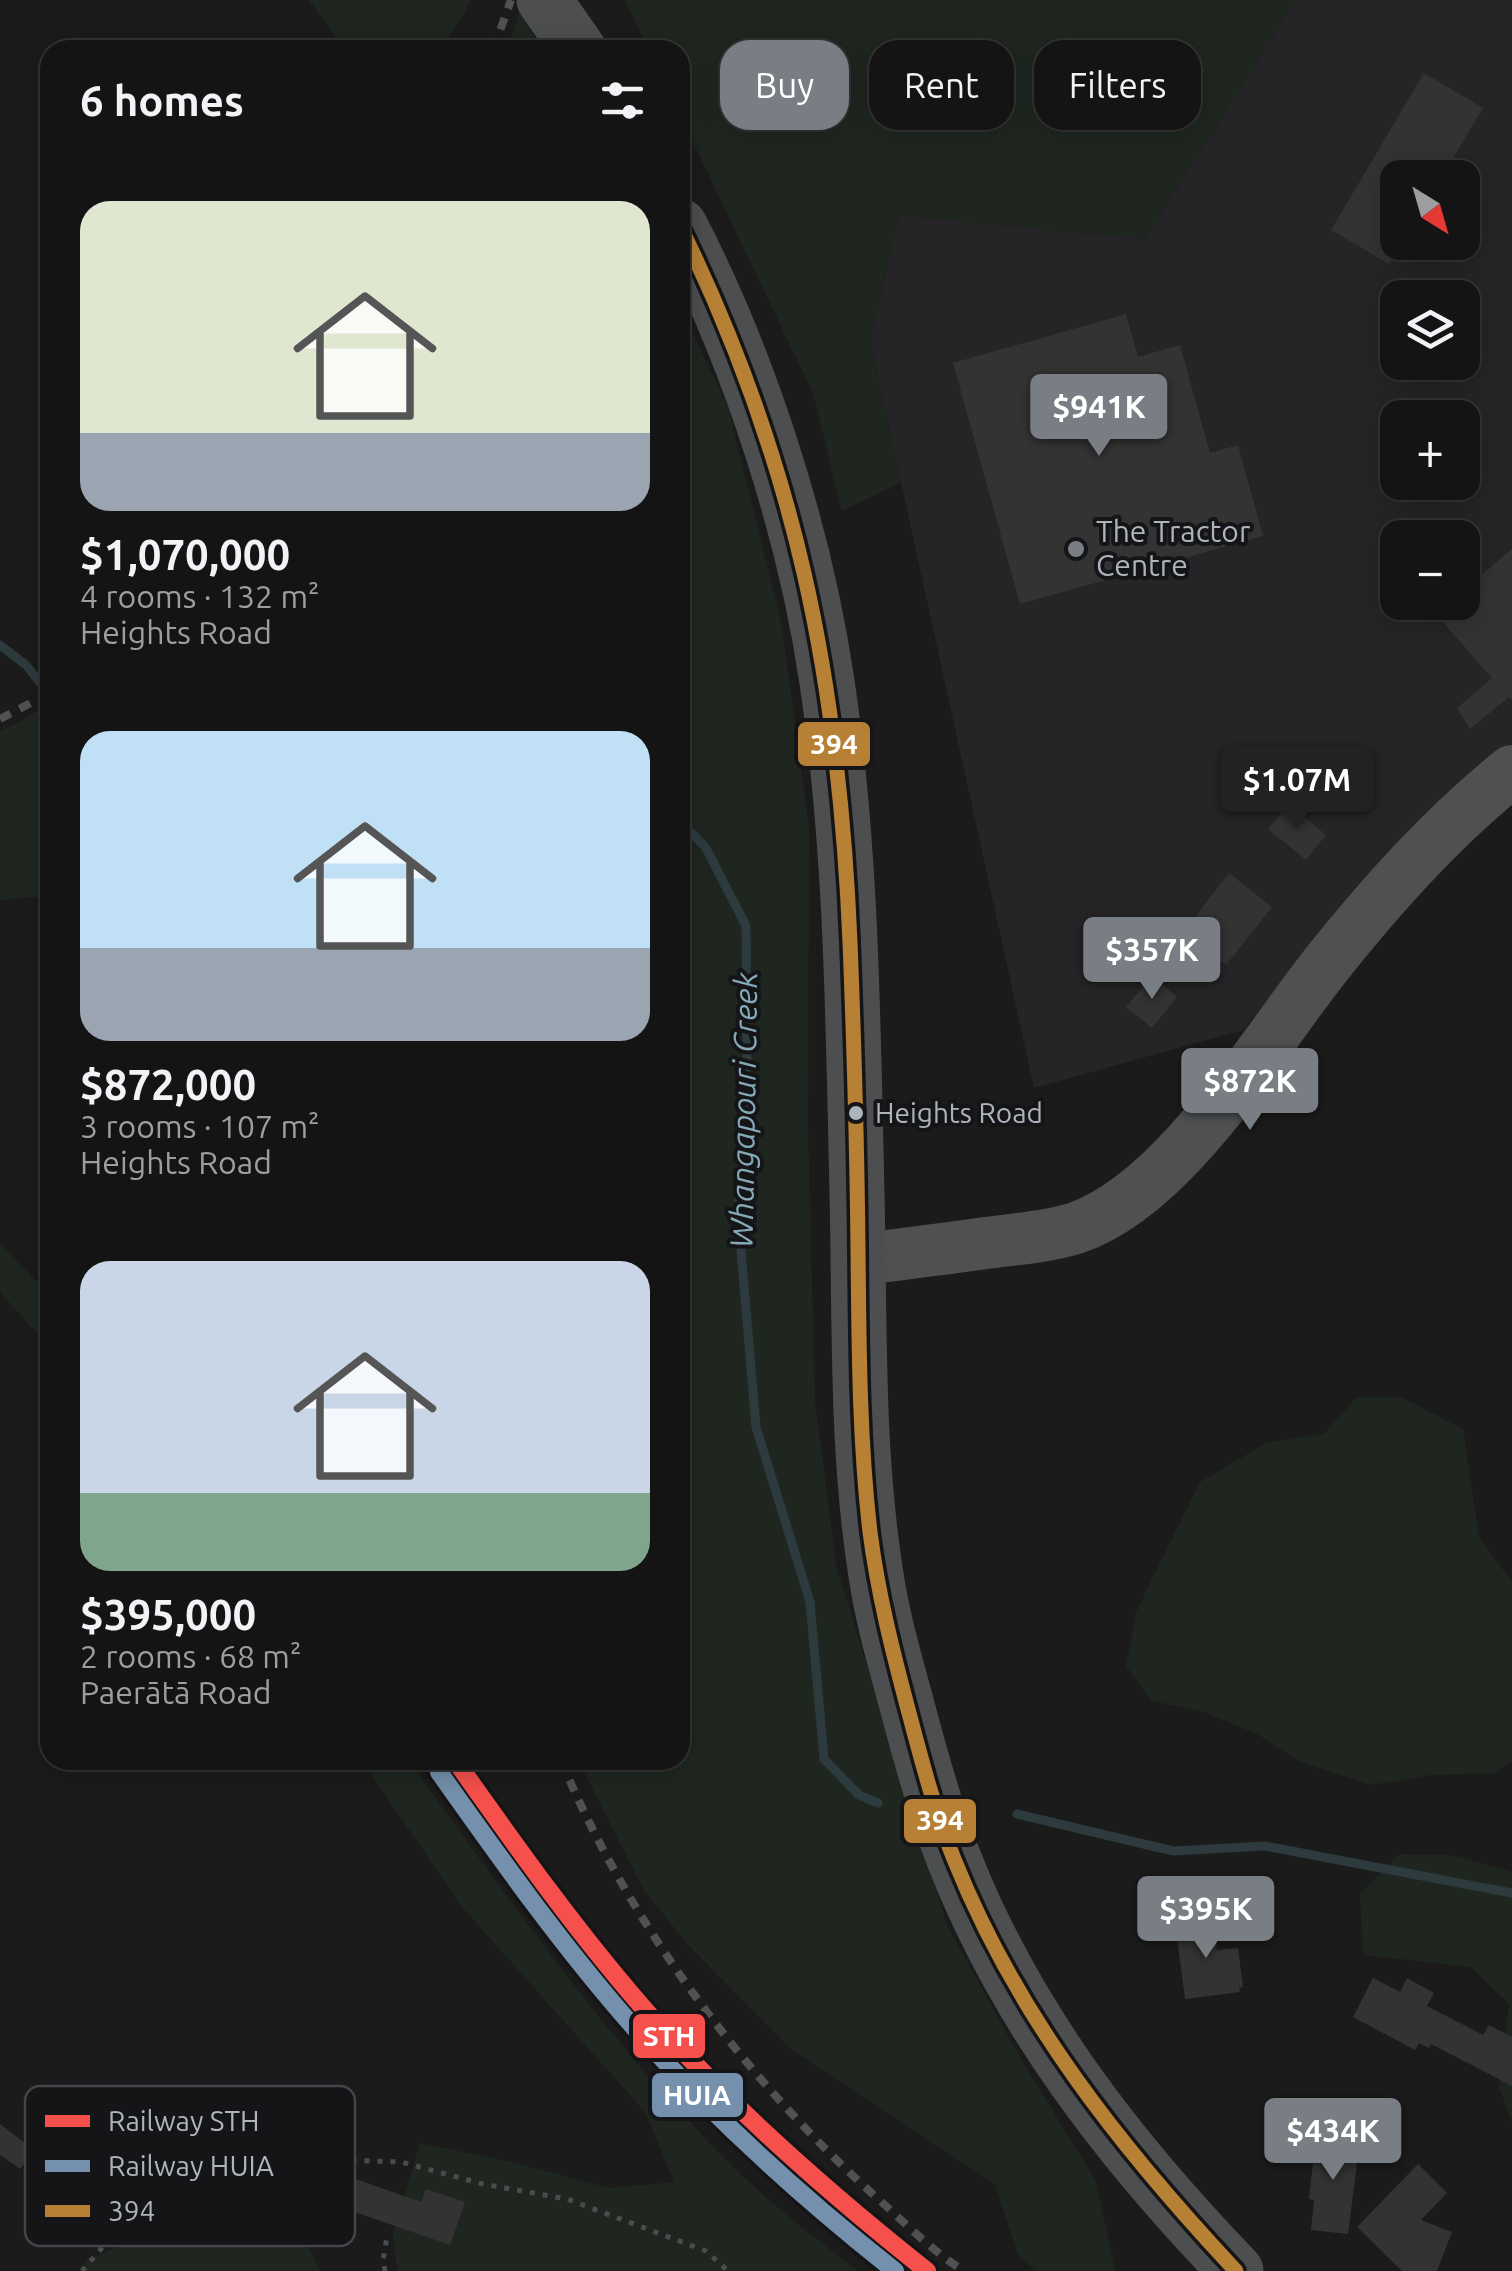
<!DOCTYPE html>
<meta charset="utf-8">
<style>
:root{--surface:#141414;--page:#212122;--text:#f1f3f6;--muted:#9d9ea0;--line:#333334;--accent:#797e84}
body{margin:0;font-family:Ubuntu,sans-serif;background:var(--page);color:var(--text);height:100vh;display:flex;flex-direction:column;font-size:38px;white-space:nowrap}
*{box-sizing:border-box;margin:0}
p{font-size:32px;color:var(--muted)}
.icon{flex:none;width:55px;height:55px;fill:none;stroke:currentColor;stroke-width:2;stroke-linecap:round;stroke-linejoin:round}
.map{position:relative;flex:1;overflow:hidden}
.side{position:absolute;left:40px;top:40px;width:650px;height:1730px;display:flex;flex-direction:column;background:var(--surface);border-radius:30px;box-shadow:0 5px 25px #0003,0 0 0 2px var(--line)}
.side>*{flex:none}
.banner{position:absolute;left:720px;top:40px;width:640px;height:90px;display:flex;gap:20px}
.needle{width:65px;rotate:143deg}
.tools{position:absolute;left:1380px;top:160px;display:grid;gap:20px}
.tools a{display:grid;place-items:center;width:100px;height:100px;border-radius:20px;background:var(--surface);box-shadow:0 5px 25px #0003,0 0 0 2px var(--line);font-size:50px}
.price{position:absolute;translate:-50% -85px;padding:0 22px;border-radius:10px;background:var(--accent);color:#fff;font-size:32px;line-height:65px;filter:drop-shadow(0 2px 5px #0008)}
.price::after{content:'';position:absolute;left:50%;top:60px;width:30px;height:22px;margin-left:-15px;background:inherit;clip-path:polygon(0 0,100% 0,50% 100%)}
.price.current{background:#222;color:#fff}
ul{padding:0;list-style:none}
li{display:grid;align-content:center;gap:20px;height:530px;padding:0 40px}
li span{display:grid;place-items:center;height:310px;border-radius:30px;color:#555}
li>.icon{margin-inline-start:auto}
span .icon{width:180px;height:180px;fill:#fffc;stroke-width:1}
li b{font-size:42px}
h2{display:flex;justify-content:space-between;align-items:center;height:120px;padding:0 40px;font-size:42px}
.pill{padding:0 35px;border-radius:30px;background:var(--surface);box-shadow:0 5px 25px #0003,0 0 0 2px var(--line);font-size:35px;line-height:90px}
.pill.current{background:var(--accent);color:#fff}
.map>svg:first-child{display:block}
.built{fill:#252527;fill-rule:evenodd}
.green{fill:#1f261f}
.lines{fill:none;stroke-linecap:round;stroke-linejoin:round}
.stream{stroke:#2d3a3e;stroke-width:9}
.building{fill:#333}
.path{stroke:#4b4c4f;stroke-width:5;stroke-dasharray:5 8;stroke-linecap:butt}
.secondary{stroke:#4e5052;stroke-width:52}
.highway{stroke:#4d4e50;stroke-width:55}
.rail{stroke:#4f5153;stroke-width:8;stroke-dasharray:12 10;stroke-linecap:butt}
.bus-1-casing{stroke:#151517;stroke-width:22}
.bus-1{stroke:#b78135;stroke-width:15}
.rail-1-casing{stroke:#151517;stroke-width:25}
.rail-2-casing{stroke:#151517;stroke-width:25}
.rail-1{stroke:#f5504b;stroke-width:18}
.rail-2{stroke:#7490ac;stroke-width:18}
.poi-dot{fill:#797e84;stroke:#151517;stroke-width:4}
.bus-dot{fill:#acb4bc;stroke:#151517;stroke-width:4}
.labels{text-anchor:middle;stroke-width:8;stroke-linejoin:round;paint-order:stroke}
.bus-label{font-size:28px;fill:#acb4bc;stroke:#151517;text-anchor:start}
.poi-label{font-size:30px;fill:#acb4bc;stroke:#151517;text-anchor:start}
.water-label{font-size:32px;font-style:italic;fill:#84a9b7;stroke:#151517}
.key{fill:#151517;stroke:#424549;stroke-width:2.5}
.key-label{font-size:28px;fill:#acb4bc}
.line-badge{stroke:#151517;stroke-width:4}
.badge-label{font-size:28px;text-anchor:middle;font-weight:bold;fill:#fff}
</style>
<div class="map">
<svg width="1512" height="2271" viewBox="0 0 1512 2271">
<rect width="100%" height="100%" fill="#1b1b1b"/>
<path class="built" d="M1296,0H1512V744L1388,852L1243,1030L1034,1088L870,341L899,215L1145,239ZM1398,178H1462V242H1398ZM1398,298H1462V362H1398ZM1398,418H1462V482H1398ZM1398,538H1462V602H1398Z"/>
<path class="green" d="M309,0H470C464,18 449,32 444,50H346Z
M625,0H1296L1145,239L899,215L870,341L901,482L842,511L813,393L680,115V50H649Z
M519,13L543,50H507Z
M680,306L728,408L782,626L809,828L808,1127L815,1400L836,1565L947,1925L1019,2056L1095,2179L1116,2271H1035L1017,2252L995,2184L791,2049L688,1945L643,1889L578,1760H680Z
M50,704V896L0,900V732Z
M0,1244L50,1295V1349L0,1292Z
M1357,1397H1401L1463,1429L1479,1537L1512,1582V1760L1496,1773L1431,1775L1371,1785L1300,1762L1257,1734L1204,1712L1152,1701L1126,1666L1136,1612L1200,1482L1266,1443L1324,1434Z
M361,1760H408C520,1913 628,2073 769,2200C797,2225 829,2248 858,2271H397L393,2232L420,2143L511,2162L610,2188L674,2182L646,2113L463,1908Z
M1399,1854L1451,1855L1512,1872V2121L1499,2088L1509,2004L1471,1967L1363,1955L1360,1894Z
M254,2197L300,2226L320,2271H83L86,2261L195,2211Z"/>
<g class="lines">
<path class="stream" d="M0,645L26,665L50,695
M680,821L706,848L746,926L747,1057L738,1215L756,1427L810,1602L824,1759L859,1795L878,1803
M1017,1814L1173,1851L1265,1846L1512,1893"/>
</g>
<path class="building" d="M1424,73L1483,108L1441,178H1398V250L1389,264L1331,230Z
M1126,314L1138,357L1180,345L1210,453L1238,445L1263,536L1020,604L953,363Z
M1512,549V700L1509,697L1470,729L1457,708L1492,678L1435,613L1448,602H1462V591Z
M1288,804L1326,835L1306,860L1268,829Z
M1229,873L1272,907L1226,965L1183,932Z
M1152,976L1177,997L1152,1028L1126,1007Z
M1213,1917L1217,1950L1238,1948L1243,1987L1239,1988L1240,1992L1185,1999L1175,1922Z
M1373,1978L1400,1992L1407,1978L1434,1993L1427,2006L1483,2035L1489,2025L1512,2037V2086L1431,2044L1429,2048L1419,2043L1415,2050L1353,2017Z
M0,2124L34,2150L20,2169L0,2155Z
M1316,2135L1360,2140L1348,2234L1311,2230L1314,2200L1309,2199Z
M1418,2164L1447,2193L1421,2220L1452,2232L1437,2271H1402L1357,2227Z
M353,2178L421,2202L426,2189L465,2202L450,2245L343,2208Z"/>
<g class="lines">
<path class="path" d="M82,2271L112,2236L213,2190L343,2160L401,2162L483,2184L567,2199L706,2251L728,2271
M385,2271L383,2260L387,2237"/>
<path class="secondary" d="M858,1260C901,1254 944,1249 986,1243C1016,1239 1047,1237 1076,1228C1178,1193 1266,1038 1333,956C1388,888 1444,826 1512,771"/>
<path class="highway" d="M544,0L579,50
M680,226C750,361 805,532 827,682C852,851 853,1023 857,1194C860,1322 856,1449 876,1575C883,1622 897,1668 909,1713C922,1762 936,1812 954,1859C1016,2017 1119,2150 1236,2271"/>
<path class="rail" d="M493,50L511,0
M0,719L50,693
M561,1760C628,1923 746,2080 876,2197C904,2222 932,2251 964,2271"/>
<defs>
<path id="bus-1" d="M680,226C796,463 839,680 850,942C854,1044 857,1146 858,1248C859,1343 859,1438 870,1532C878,1594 893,1653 909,1713C922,1762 935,1812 954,1859C1017,2017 1121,2148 1236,2271"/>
</defs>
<use href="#bus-1" class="bus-1-casing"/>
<use href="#bus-1" class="bus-1"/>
<defs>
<path id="rail-1" d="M455,1760C518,1849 581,1938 653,2019C736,2112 830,2194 927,2271"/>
<path id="rail-2" d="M439,1772C502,1861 565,1950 638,2032C716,2120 803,2198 895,2271"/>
</defs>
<use href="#rail-1" class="rail-1-casing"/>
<use href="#rail-2" class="rail-2-casing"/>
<use href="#rail-1" class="rail-1"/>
<use href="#rail-2" class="rail-2"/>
</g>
<circle class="poi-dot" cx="1076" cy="549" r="10"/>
<circle class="bus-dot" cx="856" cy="1113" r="9"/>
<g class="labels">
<g class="bus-label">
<text x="875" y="1123">Heights Road</text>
</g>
<g class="poi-label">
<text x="1096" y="542">The Tractor<tspan x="1096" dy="34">Centre</tspan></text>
</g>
<g class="water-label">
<text transform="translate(744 1110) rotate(-89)" y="11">Whangapouri Creek</text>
</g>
</g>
<rect x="25" y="2086" width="330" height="160" rx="15" class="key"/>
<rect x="45" y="2115" width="45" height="12" fill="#f5504b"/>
<rect x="45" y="2160" width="45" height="12" fill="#7490ac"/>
<rect x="45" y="2205" width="45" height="12" fill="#b78135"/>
<g class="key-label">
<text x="108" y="2131">Railway STH</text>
<text x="108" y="2176">Railway HUIA</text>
<text x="108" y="2221">394</text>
</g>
<g class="line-badge">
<rect x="796" y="720" width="76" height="48" rx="10" fill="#b78135"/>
<rect x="902" y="1797" width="76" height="48" rx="10" fill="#b78135"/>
<rect x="631" y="2012" width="76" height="48" rx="10" fill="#f5504b"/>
<rect x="650" y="2071" width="95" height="48" rx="10" fill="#7490ac"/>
</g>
<g class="badge-label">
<text x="834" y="754">394</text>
<text x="940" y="1830">394</text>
<text x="669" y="2046">STH</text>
<text x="697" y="2105">HUIA</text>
</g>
</svg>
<div class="tools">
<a><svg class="needle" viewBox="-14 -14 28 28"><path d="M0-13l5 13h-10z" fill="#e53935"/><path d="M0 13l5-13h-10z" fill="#9d9ea0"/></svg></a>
<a><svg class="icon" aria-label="layers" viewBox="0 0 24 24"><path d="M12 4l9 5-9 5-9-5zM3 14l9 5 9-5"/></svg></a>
<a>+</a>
<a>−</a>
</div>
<b class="price" style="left:1099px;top:459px">$941K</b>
<b class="price current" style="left:1297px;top:832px">$1.07M</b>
<b class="price" style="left:1152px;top:1002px">$357K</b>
<b class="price" style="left:1250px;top:1133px">$872K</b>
<b class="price" style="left:1206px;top:1961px">$395K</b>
<b class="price" style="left:1333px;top:2183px">$434K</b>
<div class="banner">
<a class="pill current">Buy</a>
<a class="pill">Rent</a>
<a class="pill">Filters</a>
</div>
<section class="side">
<h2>6 homes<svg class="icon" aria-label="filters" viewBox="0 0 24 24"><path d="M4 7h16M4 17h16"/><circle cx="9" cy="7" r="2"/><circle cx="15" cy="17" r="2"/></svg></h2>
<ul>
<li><span style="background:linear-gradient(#dfe7d0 75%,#9aa5b1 0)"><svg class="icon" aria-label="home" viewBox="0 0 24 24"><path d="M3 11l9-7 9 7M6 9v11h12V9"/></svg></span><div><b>$1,070,000</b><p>4 rooms · 132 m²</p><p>Heights Road</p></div></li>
<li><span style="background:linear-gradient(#bfe0f5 70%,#9aa5b1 0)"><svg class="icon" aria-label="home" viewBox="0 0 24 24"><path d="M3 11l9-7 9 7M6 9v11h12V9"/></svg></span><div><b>$872,000</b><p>3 rooms · 107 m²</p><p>Heights Road</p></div></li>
<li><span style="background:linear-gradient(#c9d6e8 75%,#7fa58c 0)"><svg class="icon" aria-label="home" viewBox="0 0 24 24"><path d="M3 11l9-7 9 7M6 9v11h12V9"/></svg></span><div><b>$395,000</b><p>2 rooms · 68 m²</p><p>Paerātā Road</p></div></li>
</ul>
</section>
</div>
